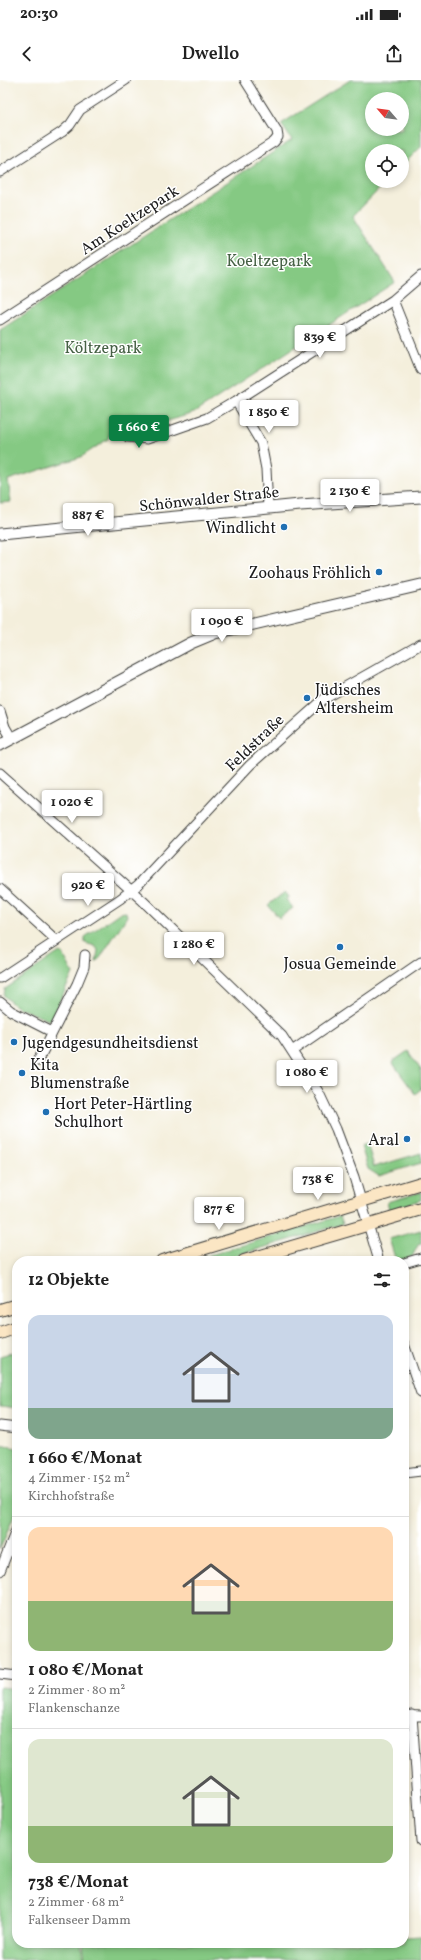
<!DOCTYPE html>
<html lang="de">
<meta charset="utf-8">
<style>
:root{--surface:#fff;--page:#f2f2f2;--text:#222;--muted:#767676;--line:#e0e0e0;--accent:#0b8043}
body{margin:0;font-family:Vollkorn,serif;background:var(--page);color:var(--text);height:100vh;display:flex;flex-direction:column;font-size:15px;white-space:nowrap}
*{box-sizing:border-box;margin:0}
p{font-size:13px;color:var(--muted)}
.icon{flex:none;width:22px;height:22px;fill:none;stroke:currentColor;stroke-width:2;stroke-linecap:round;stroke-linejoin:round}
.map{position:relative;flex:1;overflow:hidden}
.panel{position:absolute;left:12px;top:1176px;width:397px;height:692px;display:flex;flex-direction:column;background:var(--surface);border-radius:16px;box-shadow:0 2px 6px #0003}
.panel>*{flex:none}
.needle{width:26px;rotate:298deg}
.tools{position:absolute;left:365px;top:12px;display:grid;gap:8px}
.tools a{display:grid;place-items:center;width:44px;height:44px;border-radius:50%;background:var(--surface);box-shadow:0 2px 6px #0003;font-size:20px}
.price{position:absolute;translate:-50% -34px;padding:0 9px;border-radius:4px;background:#fff;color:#222;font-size:13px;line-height:26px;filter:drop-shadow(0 1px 2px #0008)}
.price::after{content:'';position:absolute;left:50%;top:24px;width:12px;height:9px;margin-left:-6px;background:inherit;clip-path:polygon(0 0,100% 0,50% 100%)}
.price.selected{background:var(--accent);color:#fff}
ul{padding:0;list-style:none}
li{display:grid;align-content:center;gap:8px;height:212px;padding:0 16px}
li+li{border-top:1px solid var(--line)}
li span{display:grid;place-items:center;height:124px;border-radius:12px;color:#555}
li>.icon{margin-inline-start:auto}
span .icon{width:72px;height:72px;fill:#fffc;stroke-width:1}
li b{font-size:17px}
h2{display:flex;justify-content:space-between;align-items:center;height:48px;padding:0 16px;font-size:17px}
.status{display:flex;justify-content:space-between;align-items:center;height:28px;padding:0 20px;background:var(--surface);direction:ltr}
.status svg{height:11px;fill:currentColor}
header{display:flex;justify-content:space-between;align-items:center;height:52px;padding:0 16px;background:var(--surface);font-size:18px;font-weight:600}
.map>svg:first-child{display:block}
.green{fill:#85c983;stroke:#507250;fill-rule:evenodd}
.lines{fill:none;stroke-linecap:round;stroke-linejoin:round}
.minor-casing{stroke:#3c3c39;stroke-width:11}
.tertiary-casing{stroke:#3c3c39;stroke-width:13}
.secondary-casing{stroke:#3c3c39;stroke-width:14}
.minor{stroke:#fff;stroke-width:9}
.tertiary{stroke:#fff;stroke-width:11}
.secondary{stroke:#fbe6c4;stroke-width:12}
.poi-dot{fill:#1f6fb2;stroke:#fff;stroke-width:1.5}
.labels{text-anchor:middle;stroke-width:3;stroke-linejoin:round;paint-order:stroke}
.street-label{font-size:16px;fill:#1c1c1c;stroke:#fff}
.park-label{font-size:16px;fill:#466145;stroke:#fff}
.poi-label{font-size:16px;fill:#1c1c1c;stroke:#fff;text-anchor:start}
</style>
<div class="status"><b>20:30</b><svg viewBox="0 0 49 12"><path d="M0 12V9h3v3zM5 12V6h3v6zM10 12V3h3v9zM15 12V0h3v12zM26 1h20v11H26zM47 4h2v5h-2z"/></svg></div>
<header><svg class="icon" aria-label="back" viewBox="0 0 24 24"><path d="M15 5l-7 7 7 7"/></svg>Dwello<svg class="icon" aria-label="share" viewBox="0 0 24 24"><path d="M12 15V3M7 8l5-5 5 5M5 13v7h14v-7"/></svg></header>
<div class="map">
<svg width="421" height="1880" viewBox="0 0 421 1880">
<rect width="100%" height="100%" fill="#fff"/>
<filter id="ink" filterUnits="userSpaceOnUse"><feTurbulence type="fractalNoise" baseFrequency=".025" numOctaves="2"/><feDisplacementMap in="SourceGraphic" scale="8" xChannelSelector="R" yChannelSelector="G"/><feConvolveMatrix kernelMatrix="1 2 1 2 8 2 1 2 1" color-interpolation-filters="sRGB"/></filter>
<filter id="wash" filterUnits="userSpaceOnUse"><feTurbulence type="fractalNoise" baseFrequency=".012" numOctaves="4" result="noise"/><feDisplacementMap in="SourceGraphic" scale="16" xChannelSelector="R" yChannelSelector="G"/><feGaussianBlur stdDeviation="0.9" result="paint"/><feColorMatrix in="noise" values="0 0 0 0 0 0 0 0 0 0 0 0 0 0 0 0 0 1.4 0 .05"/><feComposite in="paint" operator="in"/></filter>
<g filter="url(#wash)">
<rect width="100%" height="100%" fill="#f4efdc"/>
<path class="green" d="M350,0H421V67L402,86V71H372V101H387L353,136L395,202L194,333L145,348C127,338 114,336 108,359L81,377L8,400L11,422L0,423V250L292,60L281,44ZM372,19H402V49H372Z
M285,812L289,817L286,819L293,828L279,838L268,825Z
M126,832L127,836L124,841L100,878L96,882L98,870L95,866L85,863V857L119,833Z
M58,873L63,874L73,893L52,939L48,940L15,926L4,916L5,909Z
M408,971L421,990V1009L415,1014L392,982Z
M365,1064L368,1066L374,1087L421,1073V1083L379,1096L368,1089L361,1066Z
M421,1112V1120L389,1130L387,1122Z
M340,1136L343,1144L218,1181H190Z
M421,1150V1164L418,1165L412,1177L396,1181L389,1159Z
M17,1271V1328L0,1326V1276Z
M0,1365L17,1368V1429L0,1469Z
M0,1607L17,1609V1863H81L84,1880H0Z
M421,1856V1880H85L83,1863H404V1857Z"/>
</g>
<g filter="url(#ink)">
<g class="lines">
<defs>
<path id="minor" d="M0,92L62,52L70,45L80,30L126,0
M393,220L421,290
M0,240L274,62L278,57L277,51L245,0
M236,321L261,363L266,389L268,428
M128,357L147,359L207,338L236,321L393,220L421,196
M0,631L5,647L12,659
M0,693L143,821L282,956L319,1013L336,1049L354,1097L379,1181
M0,809L56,860
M0,898L120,819L138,805L250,685L324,619L421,564
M0,922L11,931L52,952
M292,971L421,882
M38,981L77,904L84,887L85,875
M404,1183L421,1178
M404,1264L421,1313
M0,1346L17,1348
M404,1393L421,1391
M0,1491L17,1448
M0,1594L17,1596
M404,1635L421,1636
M412,1635L421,1761"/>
<path id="tertiary" d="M0,454L300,425L421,417
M0,665L191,563L215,553L421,505"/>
<path id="secondary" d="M162,1181L421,1103
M244,1181L421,1129
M0,1230L17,1225
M0,1253L17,1247"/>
</defs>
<use href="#minor" class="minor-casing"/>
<use href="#tertiary" class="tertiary-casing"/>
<use href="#secondary" class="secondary-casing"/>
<use href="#minor" class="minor"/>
<use href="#tertiary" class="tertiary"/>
<use href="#secondary" class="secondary"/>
</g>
</g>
<g class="poi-dot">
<circle cx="284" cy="447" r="4"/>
<circle cx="379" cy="492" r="4"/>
<circle cx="307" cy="618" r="4"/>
<circle cx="340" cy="867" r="4"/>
<circle cx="14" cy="962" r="4"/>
<circle cx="22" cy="993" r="4"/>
<circle cx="46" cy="1032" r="4"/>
<circle cx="407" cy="1059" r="4"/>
</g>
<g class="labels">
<g class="street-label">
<text transform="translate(129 139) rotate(-33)" y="6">Am Koeltzepark</text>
<text transform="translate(209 418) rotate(-6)" y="6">Schönwalder Straße</text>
<text transform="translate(254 662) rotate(-44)" y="6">Feldstraße</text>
</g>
<g class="park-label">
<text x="269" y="186">Koeltzepark</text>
<text x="103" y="273">Költzepark</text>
</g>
<g class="poi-label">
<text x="276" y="453" text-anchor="end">Windlicht</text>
<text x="371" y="498" text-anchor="end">Zoohaus Fröhlich</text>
<text x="315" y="615">Jüdisches<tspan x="315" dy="18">Altersheim</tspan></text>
<text x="340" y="889" text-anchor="middle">Josua Gemeinde</text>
<text x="22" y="968">Jugendgesundheitsdienst</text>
<text x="30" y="990">Kita<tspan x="30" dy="18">Blumenstraße</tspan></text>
<text x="54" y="1029">Hort Peter-Härtling<tspan x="54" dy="18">Schulhort</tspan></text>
<text x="399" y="1065" text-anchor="end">Aral</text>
</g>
</g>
</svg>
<div class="tools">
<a><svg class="needle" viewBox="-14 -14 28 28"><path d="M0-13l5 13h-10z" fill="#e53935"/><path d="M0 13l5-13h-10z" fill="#767676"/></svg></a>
<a><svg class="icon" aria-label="locate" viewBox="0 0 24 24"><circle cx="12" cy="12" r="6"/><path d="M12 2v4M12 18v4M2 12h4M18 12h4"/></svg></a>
</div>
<b class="price" style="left:320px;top:279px">839 €</b>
<b class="price" style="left:269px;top:354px">1 850 €</b>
<b class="price selected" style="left:139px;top:369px">1 660 €</b>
<b class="price" style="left:350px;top:433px">2 130 €</b>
<b class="price" style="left:88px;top:457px">887 €</b>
<b class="price" style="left:222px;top:563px">1 090 €</b>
<b class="price" style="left:72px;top:744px">1 020 €</b>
<b class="price" style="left:88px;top:827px">920 €</b>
<b class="price" style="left:194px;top:886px">1 280 €</b>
<b class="price" style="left:307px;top:1014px">1 080 €</b>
<b class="price" style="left:318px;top:1121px">738 €</b>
<b class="price" style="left:219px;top:1151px">877 €</b>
<section class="panel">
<h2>12 Objekte<svg class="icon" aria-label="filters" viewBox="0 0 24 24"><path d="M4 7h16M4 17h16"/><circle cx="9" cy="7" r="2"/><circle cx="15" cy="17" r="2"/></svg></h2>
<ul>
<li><span style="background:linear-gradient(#c9d6e8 75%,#7fa58c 0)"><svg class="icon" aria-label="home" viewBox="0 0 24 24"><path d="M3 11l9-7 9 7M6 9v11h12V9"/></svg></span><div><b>1 660 €/Monat</b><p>4 Zimmer · 152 m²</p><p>Kirchhofstraße</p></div></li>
<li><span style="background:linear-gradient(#ffd9b3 60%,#8fb573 0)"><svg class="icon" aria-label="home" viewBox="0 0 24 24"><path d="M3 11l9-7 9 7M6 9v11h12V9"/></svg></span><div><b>1 080 €/Monat</b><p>2 Zimmer · 80 m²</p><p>Flankenschanze</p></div></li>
<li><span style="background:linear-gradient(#dfe7d0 70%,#8fb573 0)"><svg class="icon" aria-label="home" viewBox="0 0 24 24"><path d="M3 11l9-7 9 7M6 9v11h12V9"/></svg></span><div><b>738 €/Monat</b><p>2 Zimmer · 68 m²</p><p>Falkenseer Damm</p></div></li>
</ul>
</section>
</div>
